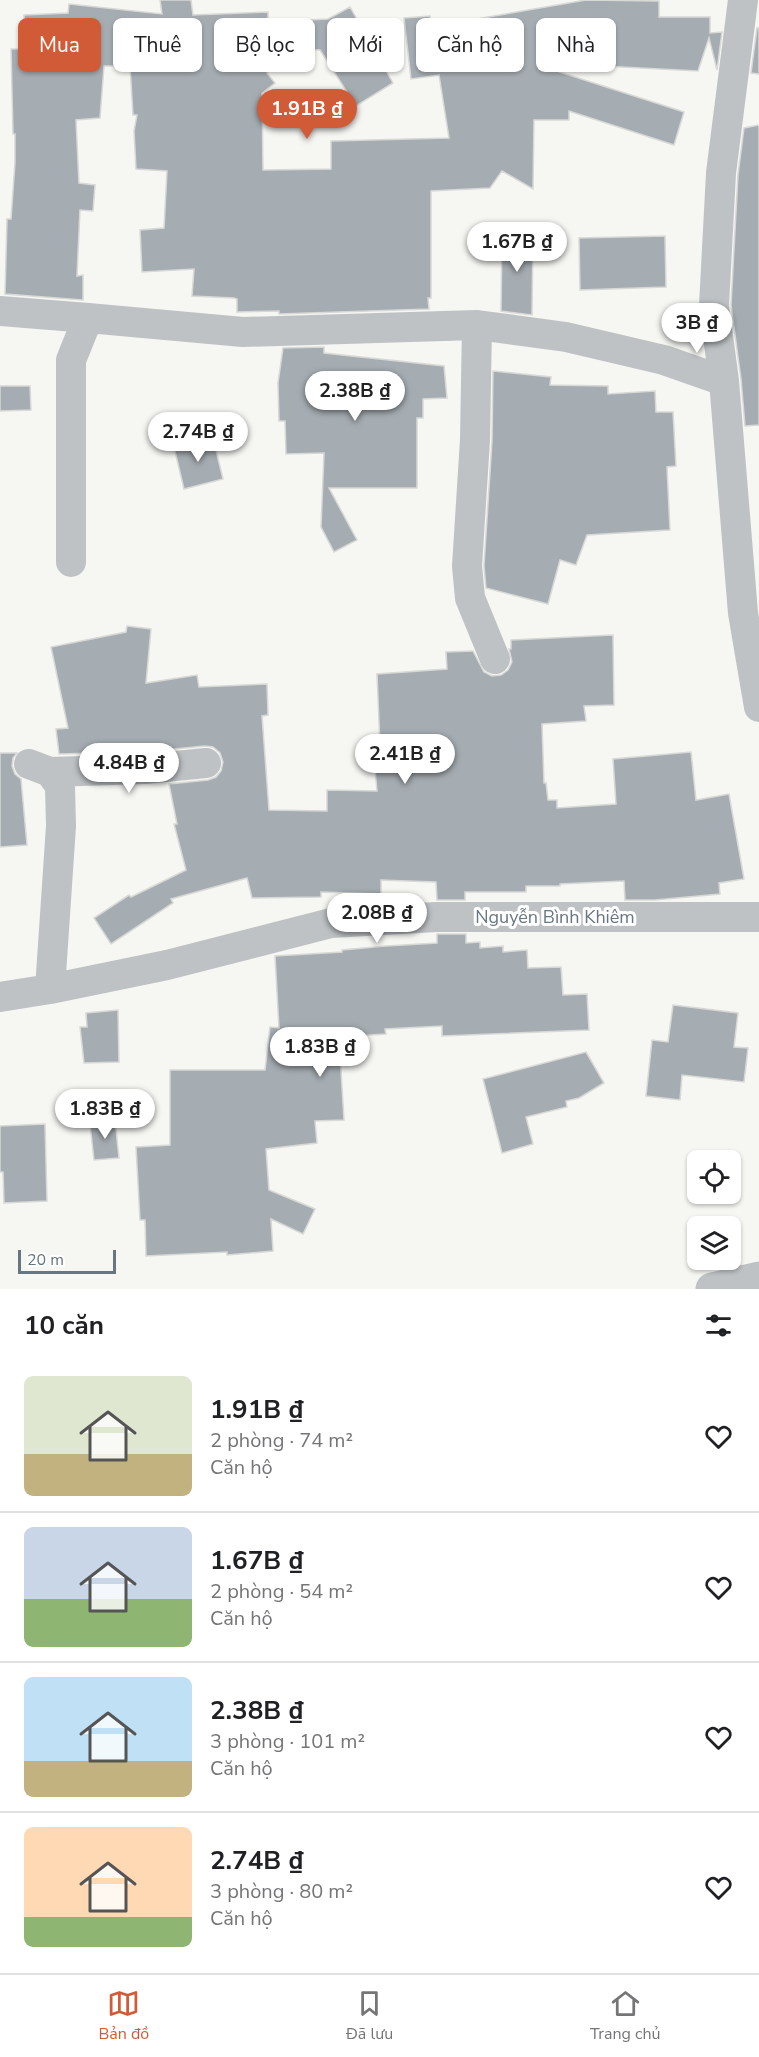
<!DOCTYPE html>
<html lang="vi">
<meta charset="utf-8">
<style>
:root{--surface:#fff;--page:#f6f6f6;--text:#202124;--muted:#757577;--line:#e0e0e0;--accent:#d25b37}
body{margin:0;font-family:"Nunito Sans",sans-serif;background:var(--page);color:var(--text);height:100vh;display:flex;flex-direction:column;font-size:22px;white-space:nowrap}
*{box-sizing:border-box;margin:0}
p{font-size:20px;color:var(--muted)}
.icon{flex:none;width:33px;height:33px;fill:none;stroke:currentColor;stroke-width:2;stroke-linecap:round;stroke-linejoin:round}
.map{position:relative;height:1289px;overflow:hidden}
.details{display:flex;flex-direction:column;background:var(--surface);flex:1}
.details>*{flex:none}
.guide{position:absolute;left:18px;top:18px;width:723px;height:54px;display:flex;gap:12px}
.fabs{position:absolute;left:687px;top:1150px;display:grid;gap:12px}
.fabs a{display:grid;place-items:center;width:54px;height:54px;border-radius:9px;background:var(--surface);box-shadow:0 2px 4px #0004;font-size:30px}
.scale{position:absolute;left:18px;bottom:15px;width:98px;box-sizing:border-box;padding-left:6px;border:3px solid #687681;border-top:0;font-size:16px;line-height:21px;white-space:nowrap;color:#687681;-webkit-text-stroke:4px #fff;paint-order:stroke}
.price{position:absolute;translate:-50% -51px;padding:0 14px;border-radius:21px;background:#fff;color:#222;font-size:20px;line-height:39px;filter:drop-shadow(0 2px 3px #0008)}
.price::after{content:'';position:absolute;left:50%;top:36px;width:18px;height:14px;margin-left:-9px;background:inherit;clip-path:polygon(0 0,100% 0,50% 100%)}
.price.selected{background:var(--accent);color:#fff}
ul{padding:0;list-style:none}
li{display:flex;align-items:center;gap:18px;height:150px;padding:0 24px}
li+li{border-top:2px solid var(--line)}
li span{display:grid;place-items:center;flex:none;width:168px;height:120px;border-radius:9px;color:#555}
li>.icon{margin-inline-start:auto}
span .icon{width:72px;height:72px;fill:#fffc;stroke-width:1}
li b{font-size:26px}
h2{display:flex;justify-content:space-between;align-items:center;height:72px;padding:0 24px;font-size:26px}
.pill{padding:0 21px;border-radius:9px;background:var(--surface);box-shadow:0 2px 4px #0004;font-size:21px;line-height:54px}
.pill.selected{background:var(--accent);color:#fff}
.menu{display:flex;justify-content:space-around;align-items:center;height:84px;border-top:2px solid var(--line);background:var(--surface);font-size:16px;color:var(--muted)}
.menu a{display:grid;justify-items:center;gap:3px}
.menu .selected{color:var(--accent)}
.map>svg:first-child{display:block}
.building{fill:#a6adb2;stroke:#d8d8d6;stroke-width:1.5}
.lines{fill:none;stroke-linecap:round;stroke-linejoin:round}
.minor{stroke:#bec2c5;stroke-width:30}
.tertiary{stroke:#bec2c5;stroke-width:33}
.labels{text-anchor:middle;stroke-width:6;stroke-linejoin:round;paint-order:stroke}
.street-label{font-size:18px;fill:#687681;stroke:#fff}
</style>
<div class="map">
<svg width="759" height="1289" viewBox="0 0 759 1289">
<rect width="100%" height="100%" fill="#f6f6f3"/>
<path class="building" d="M160,0H191L193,15L268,12V22L328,19L350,7L393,83L356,106L320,50L295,49L267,73L275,83L262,93L263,170L331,169V141L449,138L439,75L411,79L404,18L430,16L431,27L586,0L659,1V17H710V33L722,32L717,70L709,38L698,71L545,63L544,67L684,112L674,145L569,111V120H534L533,189L502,171L490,188L431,191V298H428L429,309L279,314V311L237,312V299L234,298L192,296L194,269L142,272L140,230L164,228L167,171L136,169L134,131L137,115H133L130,66H104L100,118L76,120L79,183L95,185L93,211L80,210L77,276L83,275V300L5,294L7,219H11L15,162V134H13L11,49H25L24,15L68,13L69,4L162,14Z
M757,28H759V74L751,73Z
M759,125V425L745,426L741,379L731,305L738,175L744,128Z
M502,233H533L532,315L501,311Z
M665,236L666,287L580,290L579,238Z
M324,347V353L444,366L447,398L423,399V418H417V488H329L357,540L334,552L321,527L324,453L286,454L285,421H279L278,383L283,348Z
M493,371L551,377L550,385L608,386V394L655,391L656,412H673L676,466L667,467L670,530L587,535L576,565L560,560L548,604L486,588L484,566L492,441Z
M0,386H30L31,410L0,411Z
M213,438L223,479L184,489L174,447Z
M127,626L151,629L146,683L197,675L199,687L267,684L268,715L262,716L269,810L327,811V790L377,791L373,747L380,746L377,674L447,669L446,652L473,651L484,672L492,676L501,675L508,670L512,662L509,649H511V640L613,635L614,705L584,706L586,721L542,724L544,783H546L548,800H557V808L616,804L613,759L691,752L696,800L729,794L744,879L719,883L720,894L655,900H625L624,881L560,884V886H526V892H465V900H437L436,882L381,880V894L321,892V897L252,898L247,878L171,899L173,903L111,944L94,918L129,895L131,897L186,870L174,824H177L169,784L208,780L216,777L221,771L223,762L220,753L213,747L205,746L144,752L59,754L56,729L68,728L51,647L126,632Z
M0,753H17L13,758L12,766L15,774L21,779L27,845L0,847Z
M437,934H466V943L480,942V948L503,946V952L527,950L528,968L561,967L563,995L587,994L589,1030L442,1036V1026L385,1029L386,1034L339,1037L344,1120L315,1121L317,1143L266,1149L269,1190L315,1209L303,1234L271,1219L273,1251L227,1255V1252L146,1256L145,1220H140L136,1147L170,1145V1070H265L270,1027L279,1028L275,956L342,952V950L386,946L437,943Z
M673,1005L738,1013L734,1047L748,1048L744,1082L682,1075L680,1100L646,1096L652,1040L668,1042Z
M118,1010L119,1062L84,1063L80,1027H87L86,1013Z
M586,1052L604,1083L579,1098L566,1101L567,1107L526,1117L533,1144L502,1153L483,1079Z
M115,1120L119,1158L94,1160L90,1124Z
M45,1124L47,1201L4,1203L3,1172H0V1126Z"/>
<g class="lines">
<path class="minor" d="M743,0L721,173L714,306L724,381L743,613L759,707
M0,311L88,318
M477,325L475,440L467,566L470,598L495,659
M71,562V360L88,318L243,332L477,325L566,337L664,360L724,381
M29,764L50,772L60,786L61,826L50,989
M50,772L145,769L206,763
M0,997L50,989L167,965L331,923L436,917H759"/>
<path class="tertiary" d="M712,1289L759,1278"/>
</g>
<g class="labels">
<g class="street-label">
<text x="555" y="923">Nguyễn Bình Khiêm</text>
</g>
</g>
</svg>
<div class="fabs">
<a><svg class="icon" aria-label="locate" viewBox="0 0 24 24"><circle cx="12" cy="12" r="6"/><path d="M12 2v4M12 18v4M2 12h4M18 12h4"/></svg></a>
<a><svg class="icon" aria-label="layers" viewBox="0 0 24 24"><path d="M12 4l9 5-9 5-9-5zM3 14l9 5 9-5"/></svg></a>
</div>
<div class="scale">20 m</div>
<b class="price selected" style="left:307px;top:140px">1.91B ₫</b>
<b class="price" style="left:517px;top:273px">1.67B ₫</b>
<b class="price" style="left:697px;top:354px">3B ₫</b>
<b class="price" style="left:355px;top:422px">2.38B ₫</b>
<b class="price" style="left:198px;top:463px">2.74B ₫</b>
<b class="price" style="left:405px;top:785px">2.41B ₫</b>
<b class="price" style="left:129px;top:794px">4.84B ₫</b>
<b class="price" style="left:377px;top:944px">2.08B ₫</b>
<b class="price" style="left:320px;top:1078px">1.83B ₫</b>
<b class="price" style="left:105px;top:1140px">1.83B ₫</b>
<div class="guide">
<a class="pill selected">Mua</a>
<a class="pill">Thuê</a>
<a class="pill">Bộ lọc</a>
<a class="pill">Mới</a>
<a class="pill">Căn hộ</a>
<a class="pill">Nhà</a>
</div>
</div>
<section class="details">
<h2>10 căn<svg class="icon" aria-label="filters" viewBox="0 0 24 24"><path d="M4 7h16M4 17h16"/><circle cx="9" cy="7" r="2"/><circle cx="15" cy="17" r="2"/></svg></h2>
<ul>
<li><span style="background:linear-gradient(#dfe7d0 65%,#c2b280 0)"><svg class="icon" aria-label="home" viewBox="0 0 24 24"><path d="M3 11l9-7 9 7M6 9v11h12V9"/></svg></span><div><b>1.91B ₫</b><p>2 phòng · 74 m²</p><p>Căn hộ</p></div><svg class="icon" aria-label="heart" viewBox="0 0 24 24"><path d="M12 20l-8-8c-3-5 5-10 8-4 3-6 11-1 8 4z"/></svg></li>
<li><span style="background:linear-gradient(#c9d6e8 60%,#8fb573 0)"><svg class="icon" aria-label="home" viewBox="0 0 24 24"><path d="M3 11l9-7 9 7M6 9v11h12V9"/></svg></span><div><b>1.67B ₫</b><p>2 phòng · 54 m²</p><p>Căn hộ</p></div><svg class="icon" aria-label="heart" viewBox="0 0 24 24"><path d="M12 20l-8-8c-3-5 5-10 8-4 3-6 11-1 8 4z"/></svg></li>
<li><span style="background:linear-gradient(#bfe0f5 70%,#c2b280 0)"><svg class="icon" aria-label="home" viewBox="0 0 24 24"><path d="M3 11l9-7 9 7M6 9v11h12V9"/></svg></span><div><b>2.38B ₫</b><p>3 phòng · 101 m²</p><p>Căn hộ</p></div><svg class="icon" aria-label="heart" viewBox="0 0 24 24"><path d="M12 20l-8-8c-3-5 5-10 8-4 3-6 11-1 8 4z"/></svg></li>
<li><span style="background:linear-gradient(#ffd9b3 75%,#8fb573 0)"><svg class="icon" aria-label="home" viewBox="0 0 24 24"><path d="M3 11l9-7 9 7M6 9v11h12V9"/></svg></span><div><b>2.74B ₫</b><p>3 phòng · 80 m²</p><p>Căn hộ</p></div><svg class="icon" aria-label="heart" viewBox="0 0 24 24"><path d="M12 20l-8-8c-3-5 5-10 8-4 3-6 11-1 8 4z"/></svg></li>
</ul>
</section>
<nav class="menu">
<a class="selected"><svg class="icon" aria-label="map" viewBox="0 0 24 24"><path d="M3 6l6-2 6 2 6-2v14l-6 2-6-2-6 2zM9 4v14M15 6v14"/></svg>Bản đồ</a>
<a><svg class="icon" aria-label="saved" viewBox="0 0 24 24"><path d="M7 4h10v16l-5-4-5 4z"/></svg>Đã lưu</a>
<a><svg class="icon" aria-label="home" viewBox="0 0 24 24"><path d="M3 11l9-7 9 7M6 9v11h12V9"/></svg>Trang chủ</a>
</nav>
